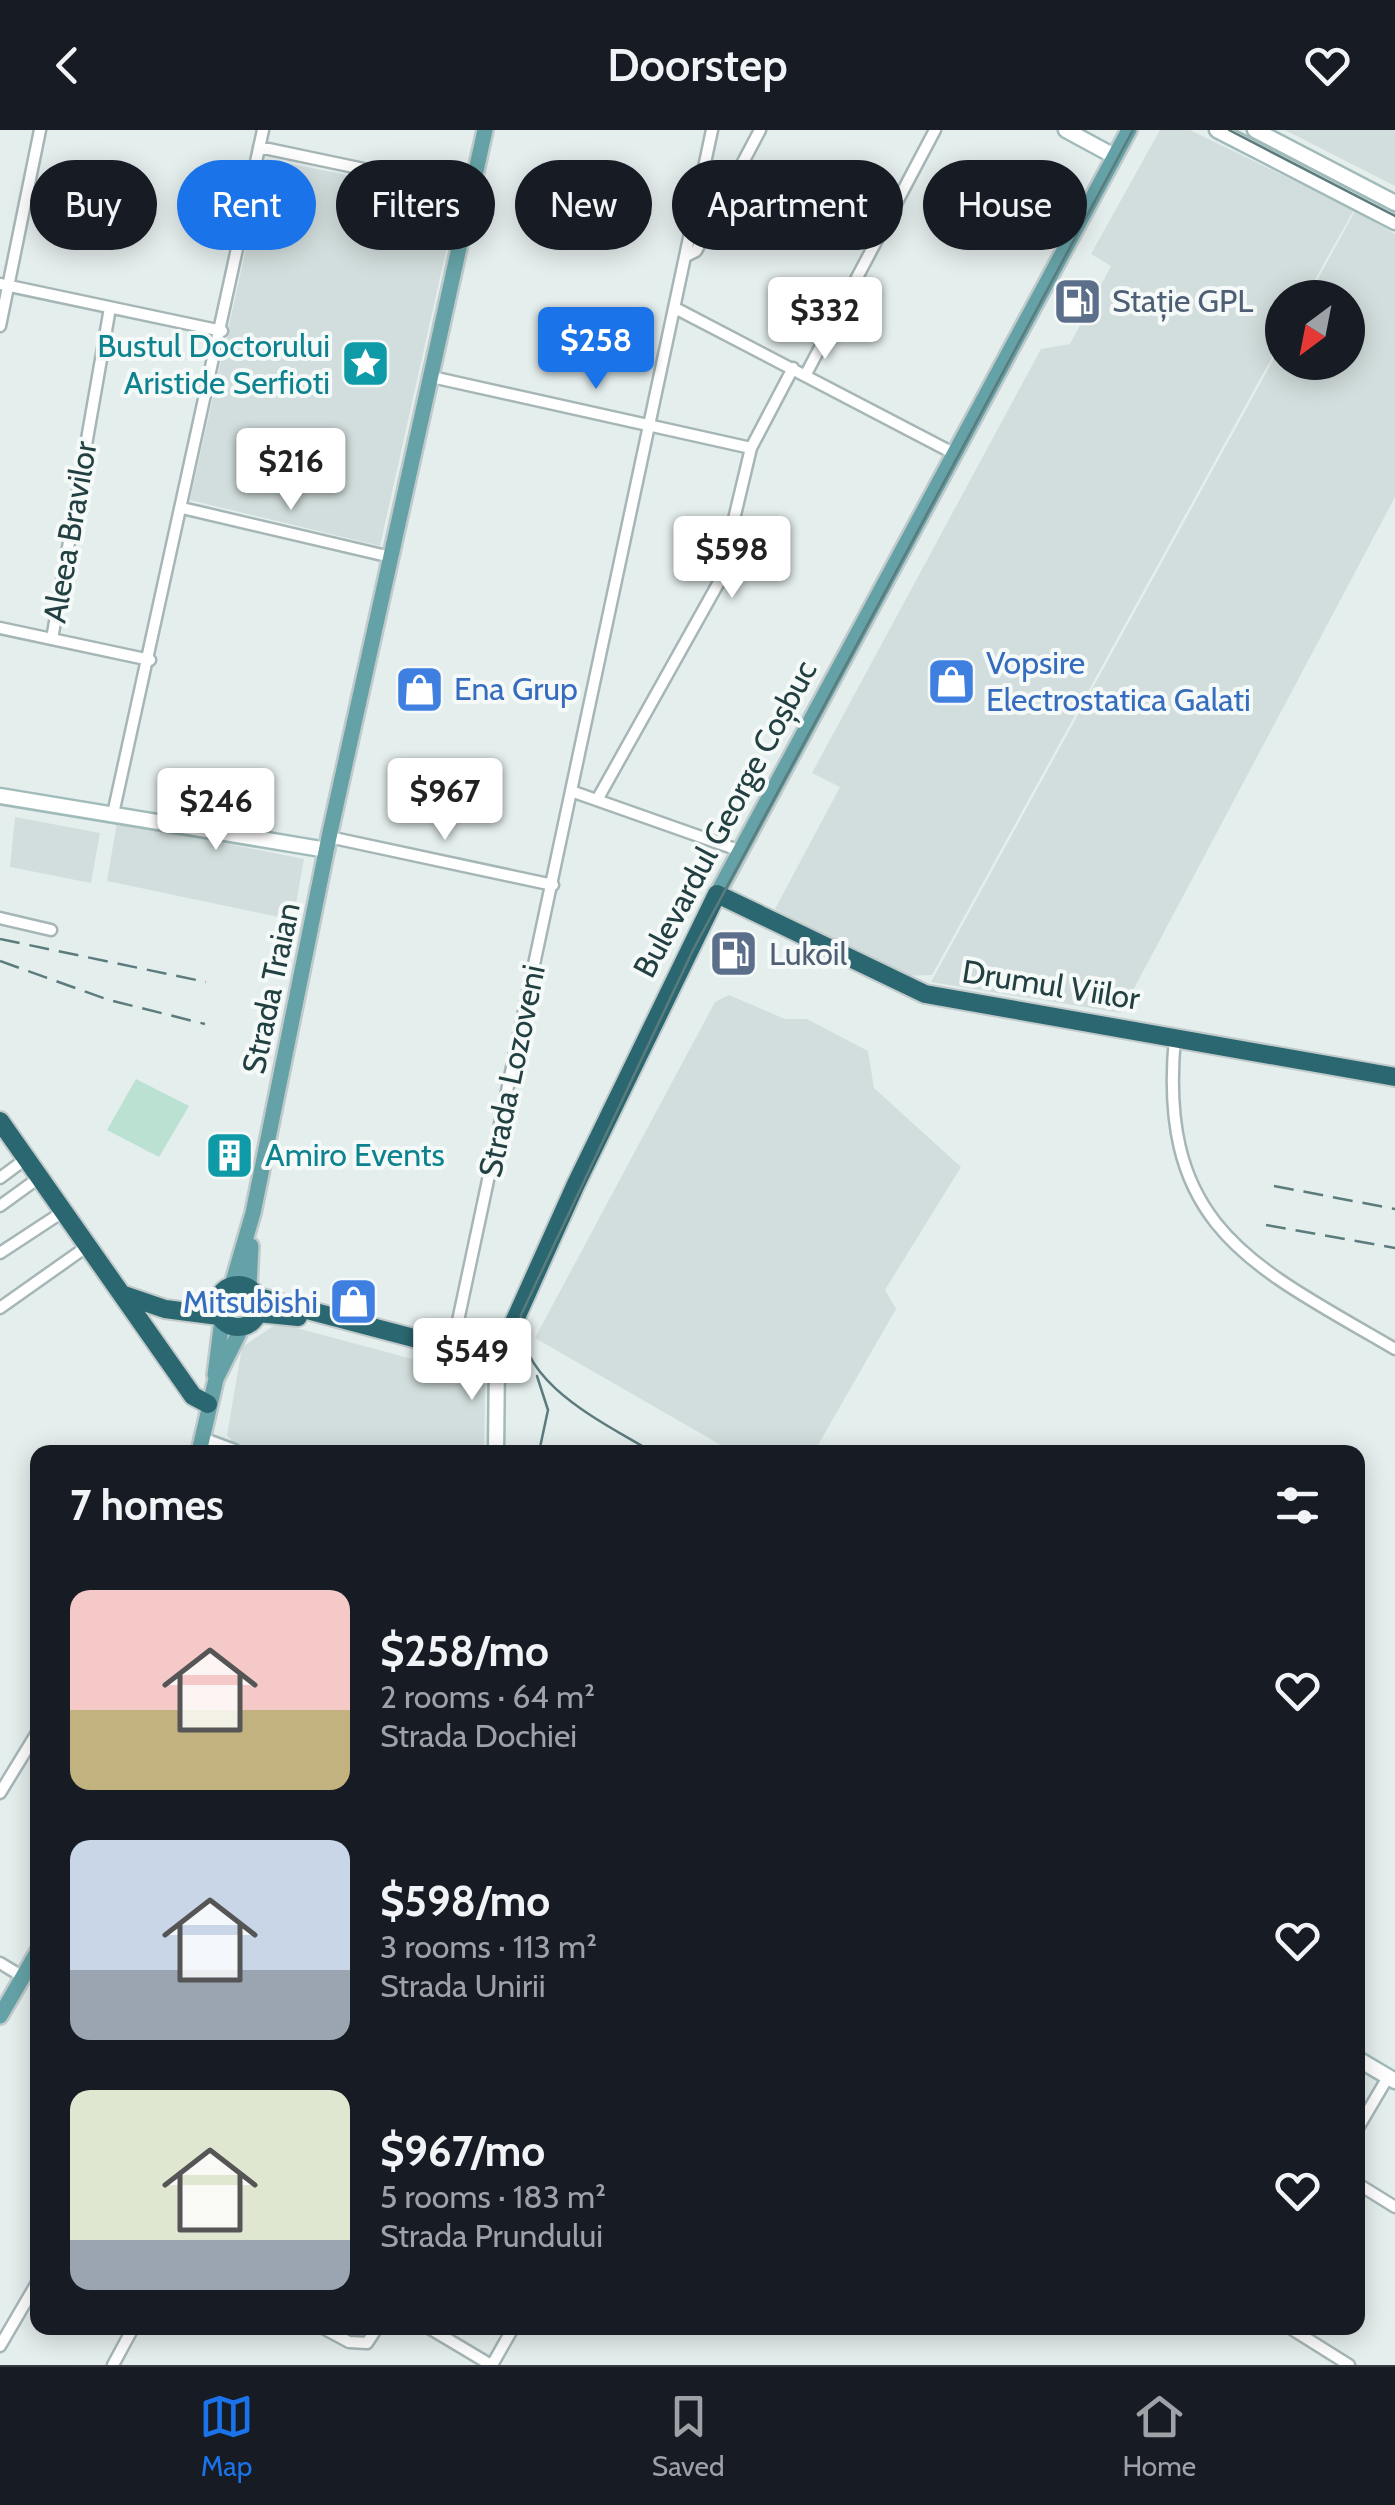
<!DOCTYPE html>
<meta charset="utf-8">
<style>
:root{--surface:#171b24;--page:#242831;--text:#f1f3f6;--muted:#9ea1a6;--line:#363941;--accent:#1a73e8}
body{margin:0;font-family:Cabin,sans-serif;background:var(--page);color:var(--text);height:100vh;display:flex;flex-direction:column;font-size:38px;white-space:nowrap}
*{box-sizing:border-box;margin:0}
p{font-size:32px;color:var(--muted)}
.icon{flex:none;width:55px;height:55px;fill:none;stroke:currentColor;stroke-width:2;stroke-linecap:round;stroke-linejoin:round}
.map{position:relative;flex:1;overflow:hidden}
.drawer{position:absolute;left:30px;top:1315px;width:1335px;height:890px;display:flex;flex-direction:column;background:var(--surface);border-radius:20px;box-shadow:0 5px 25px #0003}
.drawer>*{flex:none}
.banner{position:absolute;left:30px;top:30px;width:1335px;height:90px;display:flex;gap:20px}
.needle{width:65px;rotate:212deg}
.buttons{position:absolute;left:1265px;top:150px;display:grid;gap:20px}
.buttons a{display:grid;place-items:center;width:100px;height:100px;border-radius:50%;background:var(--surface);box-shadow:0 5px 25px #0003;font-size:50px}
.price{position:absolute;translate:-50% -85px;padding:0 22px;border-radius:10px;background:#fff;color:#222;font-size:32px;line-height:65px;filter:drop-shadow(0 2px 5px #0008)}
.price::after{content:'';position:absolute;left:50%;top:60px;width:30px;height:22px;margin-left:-15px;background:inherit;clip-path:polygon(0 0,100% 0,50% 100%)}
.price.selected{background:var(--accent);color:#fff}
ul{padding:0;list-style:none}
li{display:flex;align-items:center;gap:30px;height:250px;padding:0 40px}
li span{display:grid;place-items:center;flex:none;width:280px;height:200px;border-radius:20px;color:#555}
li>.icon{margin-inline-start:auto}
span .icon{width:120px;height:120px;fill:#fffc;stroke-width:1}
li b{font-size:42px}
h2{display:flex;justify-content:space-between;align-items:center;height:120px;padding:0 40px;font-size:42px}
.pill{padding:0 35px;border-radius:45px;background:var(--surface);box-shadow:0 5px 25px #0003;font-size:35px;line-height:90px}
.pill.selected{background:var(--accent);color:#fff}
header{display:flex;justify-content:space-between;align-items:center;height:130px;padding:0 40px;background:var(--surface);font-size:45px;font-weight:600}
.tab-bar{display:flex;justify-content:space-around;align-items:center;height:140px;border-top:2px solid var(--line);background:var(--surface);font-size:28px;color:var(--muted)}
.tab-bar a{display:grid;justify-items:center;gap:5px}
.tab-bar .selected{color:var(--accent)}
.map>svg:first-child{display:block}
.built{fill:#d2dedd}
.green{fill:#bbe1d2}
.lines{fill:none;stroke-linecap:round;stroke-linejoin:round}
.street-casing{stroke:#a6b6b6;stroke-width:15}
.secondary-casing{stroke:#a1bbba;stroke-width:19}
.primary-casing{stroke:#c1caca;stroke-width:20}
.highway-casing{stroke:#c1caca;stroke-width:22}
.street{stroke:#fff;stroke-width:10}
.secondary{stroke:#fff;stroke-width:14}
.primary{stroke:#65a2a7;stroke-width:15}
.highway{stroke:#2b6770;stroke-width:18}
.tram{stroke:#5c7b7d;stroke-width:2.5}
.rail{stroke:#5c7b7d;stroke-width:2.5;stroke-dasharray:20 10;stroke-linecap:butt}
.labels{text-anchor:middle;stroke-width:8;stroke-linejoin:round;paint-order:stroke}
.service-label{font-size:32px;fill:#4e5e75;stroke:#f5faf9;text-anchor:start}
.culture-label{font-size:32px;fill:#0d838f;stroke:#f5faf9;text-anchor:end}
.street-label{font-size:32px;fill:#224041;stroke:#f5faf9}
.shop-label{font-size:32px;fill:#366cbe;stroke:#f5faf9;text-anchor:start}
</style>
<header><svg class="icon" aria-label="back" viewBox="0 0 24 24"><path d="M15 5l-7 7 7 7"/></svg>Doorstep<svg class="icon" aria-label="heart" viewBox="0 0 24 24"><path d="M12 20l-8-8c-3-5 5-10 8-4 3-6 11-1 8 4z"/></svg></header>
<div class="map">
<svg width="1395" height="2235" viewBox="0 0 1395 2235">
<rect width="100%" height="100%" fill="#e4eeed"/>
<path class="built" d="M1160,0H1190L1354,80L1305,167L1282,168V209L932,845L900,846L775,779L840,657L812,643L1041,219L1070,214L1111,136L1091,124Z
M1285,0H1395V56Z
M266,29L458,67L380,416L190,370Z
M1355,81L1395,104V367L1121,883L931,852L1282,214V232H1348V168L1308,167Z
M15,687L100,703L91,753L10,737Z
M117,692L304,729L293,790L107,751Z
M729,865L785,889H807L868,921L874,958L961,1037L885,1160L896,1179L814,1322H733L535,1208L715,872Z
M278,1193L480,1247L485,1255L484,1322L239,1321L227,1305L242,1217Z"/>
<path class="green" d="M136,949L189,976L159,1027L107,1000Z"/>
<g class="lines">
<defs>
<path id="street" d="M259,17L473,62
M688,125L696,121L760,0
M0,154L222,201
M675,178L955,324
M0,196L40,0
M806,244L935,0
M432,247L751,318
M182,378L391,427
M0,498L150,530
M52,509L110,178
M571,661L741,721
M597,670L719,452L751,318L793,238
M113,684L263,0
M329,707L553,755
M0,788L51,800
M1175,907C1157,1097 1251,1135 1395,1219
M0,1048L27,1028
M0,1076L40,1047
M0,1123L64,1081
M0,1178L89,1115
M452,1219L712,0
M0,1663L38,1601
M0,1833L23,1847
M1358,1998L1388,1947
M1358,2054L1395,2077
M323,2198L349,2212L367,2213L377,2198
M429,2198L491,2235
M1290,2198L1349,2235
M0,2216L38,2151
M113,2235L133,2198
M492,2235L513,2198"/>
<path id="secondary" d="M1066,0L1114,26
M1217,0L1395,92
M1255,0L1395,73
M0,666L327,720
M202,1310L234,1322
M496,1322L497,1230
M1358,1929L1395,1951"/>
<path id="primary" d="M717,764L1129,0
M232,1155L253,1083L329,707L485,0
M249,1157L251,1116
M215,1245L222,1190
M199,1322L216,1249L242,1197
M0,1886L38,1821"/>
<path id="highway" d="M0,991L193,1266L208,1274
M217 1176a21 21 0 1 1 42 0a21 21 0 1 1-42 0Z
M124,1165L165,1179L219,1186
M258,1167L497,1230L576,1054L717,764L925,864L1395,947
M258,1183L298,1187"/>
</defs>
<use href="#street" class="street-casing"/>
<use href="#secondary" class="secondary-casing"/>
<use href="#primary" class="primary-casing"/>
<use href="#highway" class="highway-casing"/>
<use href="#street" class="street"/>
<use href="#secondary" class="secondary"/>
<use href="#primary" class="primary"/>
<use href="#highway" class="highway"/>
<path class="tram" d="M1229,0L1395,86
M537,1246L548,1280L539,1322
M652,1322C605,1293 515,1253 521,1185L693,820L1133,0"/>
<path class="rail" d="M0,809L206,852
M0,831L109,870L205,894
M1274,1056L1395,1079
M1266,1095L1395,1118"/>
</g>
<defs>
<symbol id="fuel-square" viewBox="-11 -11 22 22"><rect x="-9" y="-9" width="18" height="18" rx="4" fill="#5c6f8a" stroke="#f5faf9"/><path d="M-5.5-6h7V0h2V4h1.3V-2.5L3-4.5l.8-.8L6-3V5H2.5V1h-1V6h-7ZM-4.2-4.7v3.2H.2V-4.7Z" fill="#fff"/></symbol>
<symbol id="sight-square" viewBox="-11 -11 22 22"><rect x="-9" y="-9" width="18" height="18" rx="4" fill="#0f9aa8" stroke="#f5faf9"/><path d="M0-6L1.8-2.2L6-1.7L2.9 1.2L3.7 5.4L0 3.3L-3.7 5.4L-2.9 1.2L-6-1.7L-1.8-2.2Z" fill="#fff"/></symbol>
<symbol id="shop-square" viewBox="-11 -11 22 22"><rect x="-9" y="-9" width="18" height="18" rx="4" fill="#3f7fe0" stroke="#f5faf9"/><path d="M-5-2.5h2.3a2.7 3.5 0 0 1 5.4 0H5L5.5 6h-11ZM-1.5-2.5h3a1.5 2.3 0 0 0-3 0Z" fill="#fff"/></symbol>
<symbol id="building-square" viewBox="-11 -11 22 22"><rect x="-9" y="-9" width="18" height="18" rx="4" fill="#0f9aa8" stroke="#f5faf9"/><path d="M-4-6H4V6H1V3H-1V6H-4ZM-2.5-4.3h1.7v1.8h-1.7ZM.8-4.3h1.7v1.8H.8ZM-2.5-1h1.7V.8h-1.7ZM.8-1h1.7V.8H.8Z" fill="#fff"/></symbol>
</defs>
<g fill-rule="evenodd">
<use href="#fuel-square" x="1050" y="144" width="55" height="55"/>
<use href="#sight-square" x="338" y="206" width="55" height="55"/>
<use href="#shop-square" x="924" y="524" width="55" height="55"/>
<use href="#shop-square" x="392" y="532" width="55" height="55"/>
<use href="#fuel-square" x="706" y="796" width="55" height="55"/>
<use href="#building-square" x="202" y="998" width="55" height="55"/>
<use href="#shop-square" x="326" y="1144" width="55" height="55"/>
</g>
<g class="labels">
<g class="service-label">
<text x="1112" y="182">Stație GPL</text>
<text x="769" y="835">Lukoil</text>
</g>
<g class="culture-label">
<text x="330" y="227">Bustul Doctorului<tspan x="330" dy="37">Aristide Serfioti</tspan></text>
<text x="265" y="1036" text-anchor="start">Amiro Events</text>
</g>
<g class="street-label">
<text transform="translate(70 402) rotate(-80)" y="11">Aleea Bravilor</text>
<text transform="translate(725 689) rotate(-62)" y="11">Bulevardul George Coșbuc</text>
<text transform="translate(1051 855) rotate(9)" y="11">Drumul Viilor</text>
<text transform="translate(271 858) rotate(-78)" y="11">Strada Traian</text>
<text transform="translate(512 941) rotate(-78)" y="11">Strada Lozoveni</text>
</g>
<g class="shop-label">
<text x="986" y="544">Vopsire<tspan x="986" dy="37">Electrostatica Galati</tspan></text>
<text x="454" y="570">Ena Grup</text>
<text x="318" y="1183" text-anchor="end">Mitsubishi</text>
</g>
</g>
</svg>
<div class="buttons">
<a><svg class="needle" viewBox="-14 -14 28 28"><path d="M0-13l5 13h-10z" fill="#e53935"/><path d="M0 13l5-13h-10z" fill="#9ea1a6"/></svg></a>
</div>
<b class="price" style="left:825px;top:232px">$332</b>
<b class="price selected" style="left:596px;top:262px">$258</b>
<b class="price" style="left:291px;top:383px">$216</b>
<b class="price" style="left:732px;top:471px">$598</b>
<b class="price" style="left:445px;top:713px">$967</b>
<b class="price" style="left:216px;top:723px">$246</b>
<b class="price" style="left:472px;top:1273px">$549</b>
<div class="banner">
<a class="pill">Buy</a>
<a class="pill selected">Rent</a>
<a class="pill">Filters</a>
<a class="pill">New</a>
<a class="pill">Apartment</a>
<a class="pill">House</a>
</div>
<section class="drawer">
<h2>7 homes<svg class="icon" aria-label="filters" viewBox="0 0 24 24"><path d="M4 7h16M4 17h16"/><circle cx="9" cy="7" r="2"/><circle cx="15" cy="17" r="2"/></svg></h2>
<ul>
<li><span style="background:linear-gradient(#f6c9c9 60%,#c2b280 0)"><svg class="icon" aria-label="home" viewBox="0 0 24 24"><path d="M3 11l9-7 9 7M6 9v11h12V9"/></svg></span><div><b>$258/mo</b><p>2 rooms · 64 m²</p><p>Strada Dochiei</p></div><svg class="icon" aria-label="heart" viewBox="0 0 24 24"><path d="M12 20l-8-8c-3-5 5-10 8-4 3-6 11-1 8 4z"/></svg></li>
<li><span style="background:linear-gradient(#c9d6e8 65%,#9aa5b1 0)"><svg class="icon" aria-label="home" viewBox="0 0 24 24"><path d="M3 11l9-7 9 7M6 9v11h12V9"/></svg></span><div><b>$598/mo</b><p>3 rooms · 113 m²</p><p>Strada Unirii</p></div><svg class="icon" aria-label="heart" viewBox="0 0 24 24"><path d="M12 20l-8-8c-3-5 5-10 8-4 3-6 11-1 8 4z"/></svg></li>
<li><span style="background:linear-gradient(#dfe7d0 75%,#9aa5b1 0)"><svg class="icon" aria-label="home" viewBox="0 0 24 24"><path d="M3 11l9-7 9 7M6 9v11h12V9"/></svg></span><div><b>$967/mo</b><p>5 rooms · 183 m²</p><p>Strada Prundului</p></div><svg class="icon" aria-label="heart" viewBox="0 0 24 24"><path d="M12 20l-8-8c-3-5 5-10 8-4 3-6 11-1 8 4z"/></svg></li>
</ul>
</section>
</div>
<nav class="tab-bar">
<a class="selected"><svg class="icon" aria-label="map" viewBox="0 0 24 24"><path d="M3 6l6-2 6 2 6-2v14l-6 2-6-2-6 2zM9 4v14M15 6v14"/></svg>Map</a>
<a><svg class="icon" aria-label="saved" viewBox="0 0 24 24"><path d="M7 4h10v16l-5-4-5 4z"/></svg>Saved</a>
<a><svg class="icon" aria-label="home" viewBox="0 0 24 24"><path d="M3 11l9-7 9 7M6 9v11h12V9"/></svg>Home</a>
</nav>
